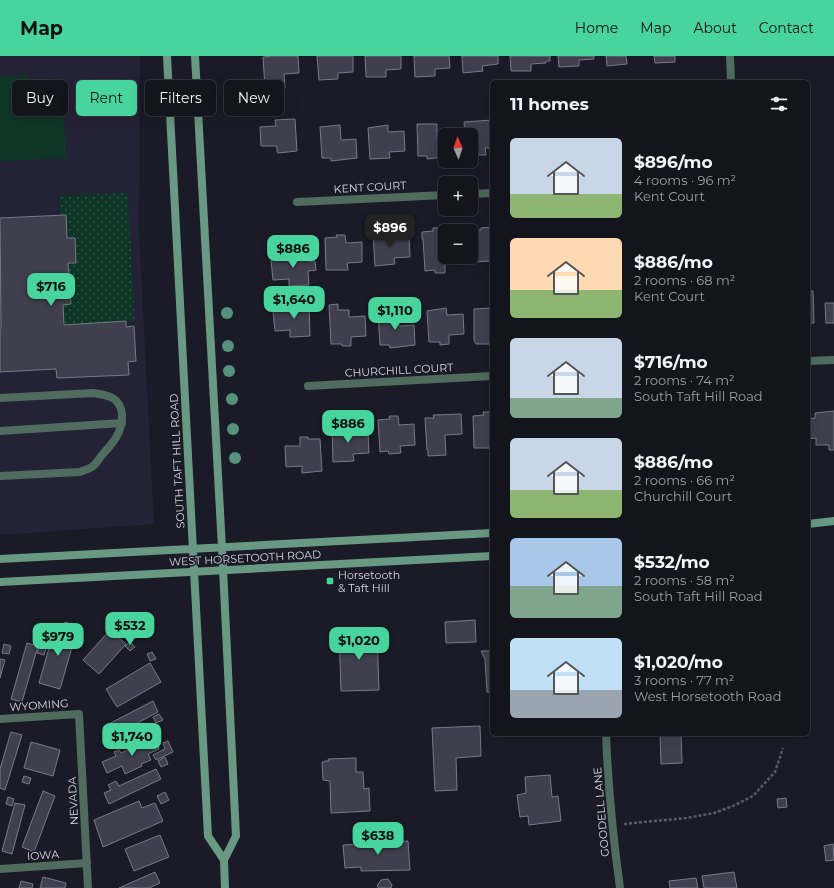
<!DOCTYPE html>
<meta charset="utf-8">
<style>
:root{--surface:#14141d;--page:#1d1d26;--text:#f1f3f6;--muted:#9d9ea4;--line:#33333b;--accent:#47d49d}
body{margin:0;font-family:Montserrat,sans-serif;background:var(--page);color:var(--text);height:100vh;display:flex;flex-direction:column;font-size:15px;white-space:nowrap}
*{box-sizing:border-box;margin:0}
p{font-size:13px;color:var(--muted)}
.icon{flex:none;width:22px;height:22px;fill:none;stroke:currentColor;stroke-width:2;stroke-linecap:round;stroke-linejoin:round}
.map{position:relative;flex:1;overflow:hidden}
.side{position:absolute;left:490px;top:24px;width:320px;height:656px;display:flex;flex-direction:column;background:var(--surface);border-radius:6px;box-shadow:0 4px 16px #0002,0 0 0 1px var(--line)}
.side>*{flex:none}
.guide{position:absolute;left:12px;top:24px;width:380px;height:36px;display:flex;gap:8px}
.needle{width:26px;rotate:357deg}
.tools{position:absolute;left:438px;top:72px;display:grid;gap:8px}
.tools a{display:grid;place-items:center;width:40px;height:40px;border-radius:6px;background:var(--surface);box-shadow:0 4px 16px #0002,0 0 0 1px var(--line);font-size:20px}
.price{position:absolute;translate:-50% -34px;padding:0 9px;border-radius:8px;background:var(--accent);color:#111;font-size:13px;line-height:26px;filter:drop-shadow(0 1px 2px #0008)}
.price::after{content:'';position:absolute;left:50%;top:24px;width:12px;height:9px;margin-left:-6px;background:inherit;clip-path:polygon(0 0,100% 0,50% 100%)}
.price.active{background:#222;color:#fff}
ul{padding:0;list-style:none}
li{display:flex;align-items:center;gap:12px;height:100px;padding:0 20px}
li span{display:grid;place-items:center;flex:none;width:112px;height:80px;border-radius:6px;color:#555}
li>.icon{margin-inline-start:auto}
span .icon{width:48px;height:48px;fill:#fffc;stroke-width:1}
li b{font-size:17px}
h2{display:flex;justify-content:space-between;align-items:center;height:48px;padding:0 20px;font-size:17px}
.tag{padding:0 14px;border-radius:6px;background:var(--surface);box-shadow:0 4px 16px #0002,0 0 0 1px var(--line);font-size:14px;line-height:36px}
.tag.active{background:var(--accent);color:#111}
header{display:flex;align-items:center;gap:24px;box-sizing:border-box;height:56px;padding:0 20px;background:var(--accent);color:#111}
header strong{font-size:19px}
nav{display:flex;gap:22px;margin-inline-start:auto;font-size:14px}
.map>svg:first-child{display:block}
.built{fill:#242235}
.grass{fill:#0e3626}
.park{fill:url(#park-dots)}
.building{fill:#403f4e;stroke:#7a7989}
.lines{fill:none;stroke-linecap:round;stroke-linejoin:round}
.path{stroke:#5b5b66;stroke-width:2.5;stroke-dasharray:3 2;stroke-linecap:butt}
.lane{stroke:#4f6c5e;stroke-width:8}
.street{stroke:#4f6c5e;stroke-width:8}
.secondary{stroke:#6a9983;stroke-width:8}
.tree{fill:#56917c}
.poi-dot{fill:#47d49d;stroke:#1b1b27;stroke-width:1.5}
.labels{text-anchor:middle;stroke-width:3;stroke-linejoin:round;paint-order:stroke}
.street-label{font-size:11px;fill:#d6d6df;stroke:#1b1b27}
.poi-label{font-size:11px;fill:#d6d6df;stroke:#1b1b27;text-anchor:start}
</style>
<header>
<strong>Map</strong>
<nav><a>Home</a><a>Map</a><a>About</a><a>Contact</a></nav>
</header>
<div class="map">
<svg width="834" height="832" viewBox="0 0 834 832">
<defs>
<pattern id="park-dots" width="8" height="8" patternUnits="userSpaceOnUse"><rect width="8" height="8" fill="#0e3626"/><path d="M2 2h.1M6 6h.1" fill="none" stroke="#305245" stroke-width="1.8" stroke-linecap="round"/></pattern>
</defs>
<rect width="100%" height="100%" fill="#1b1b27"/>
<path class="built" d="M0,0H140L139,176L154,468L0,479Z"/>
<path class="grass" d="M25,19L64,59L67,102L0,105V20Z"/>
<path class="park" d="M128,137L135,265L64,269L63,249L71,248L68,207H76L75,182H67L66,159H60L59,140Z"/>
<path class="building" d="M272,0H298L299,17L284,18L285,32H265L263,1Z
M317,0H353V16L338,17V23L319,24Z
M365,0H401V13L386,14V21H366Z
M414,0H449L450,12L435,13V20L415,21Z
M462,0H498V8L482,10L483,15L463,17Z
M510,0H550V5H546V7L531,8V15H511Z
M558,0H594V3L579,4V10L559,11Z
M606,0H626L627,8L607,10Z
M654,0H675V6L655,7Z
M295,63L297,95L278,97L277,96V90H261L260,71L276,70L275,64Z
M492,64V92H485L486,99H471V79H465L464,66Z
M417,68H437V81H445V101L427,103V100H418Z
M340,69L341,84L356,83L357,102L331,105V102H322L320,71Z
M388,69V76L404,75L405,95L389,96L390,102L370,103L368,72Z
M66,159L67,182H75L76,207H68L71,248L63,249L64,269L126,265V271L134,270L136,305L128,306L129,319L57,322L56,313L0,316V272H1L0,162Z
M492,171V205L473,206L472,174H481V172Z
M433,172H442V181H445V217H435V214L425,215L423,183H422V176L433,175Z
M393,176V182L409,181L410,201L394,202L395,208L375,210L373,177Z
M336,179H345L346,187L362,186V206L347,207L348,214H326L325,182L337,181Z
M296,194H300V197L306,196L307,205H315L316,214L308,215L309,229L289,230V223L273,224L271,204L288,203L287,197H296Z
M808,235H813L814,267H808Z
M309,247L310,280L292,281H290V274L275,275L273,255L289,254V248Z
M825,247H834V267H826Z
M338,248V254H349V261L365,260L366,280L351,281V290H342V288H331L329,249Z
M446,252L447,259L463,258L464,278L449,279V288L440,289V286H429L427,255Z
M492,252V288H476L474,284V253Z
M398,256L399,270L414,269L415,289L390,292L389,289H380L378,257Z
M834,355V394H829V389H816V382L808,383V363L815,362V357Z
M483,356H492V392H474L473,360L484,359Z
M461,358L462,378L445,379L446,399L428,400V394H427L425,362H434L433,359Z
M389,360H398L399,369L414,368L415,389L400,390L401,397L389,398L388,395L380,396L378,364L390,363Z
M352,371V378L368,377L369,397L353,398L354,405L333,406L332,373Z
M300,381H308V383H320L322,415L302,417V410L286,411L285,390H300Z
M475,564L476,586L446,587L445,566Z
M65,566L71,568L69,575L76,577L60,633L39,627L55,571L63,573Z
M110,574L126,588L99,618L83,604Z
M377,574L379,634L341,635L339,576Z
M130,586L135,591L130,595L125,590Z
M27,587L38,590L22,646L11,643Z
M4,588L11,590L9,598L2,597Z
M39,591L46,592L44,599L37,597Z
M481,595H492V636H487L485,603Z
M152,596L156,603L150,605L147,598Z
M0,603L5,604L0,622Z
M150,607L161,626L117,651L106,633Z
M153,645L158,656L109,682L103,671Z
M159,658L163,664L156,667L153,661Z
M480,670L481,700L456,702L457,734L435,735L432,672Z
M11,676L22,679L5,734L0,732V713Z
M660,678H681L682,707L661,708Z
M154,682L159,693L148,698L151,704L141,708L142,710L125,718L122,710L107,717L102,706L116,700L114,696L119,694L121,697Z
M168,685L173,696L156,704L153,699L165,693L163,687Z
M31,686L60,694L53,720L24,712Z
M165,701L168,708L161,711L158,705Z
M356,702V716H363L364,733L369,732L370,755L331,757L330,725L323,724L322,706H325V705H329L328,703Z
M156,713L161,723L109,748L104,737L111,734L108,729L116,725L119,730Z
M550,719L552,741L558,740L561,765L529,769L528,760L520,761L517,739L526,737L525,721Z
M24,720L31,722L29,728L22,726Z
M43,735L55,740L34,796L22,791Z
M165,736L169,744L161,748L157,740Z
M8,741L14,743L12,750L6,748Z
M786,742L787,751L778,752L777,743Z
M139,745L142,752L155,747L163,765L103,791L94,764Z
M15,747L25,749L12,798L2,795Z
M160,779L169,801L134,815L125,793Z
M408,785L410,814L361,815V811L345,812L343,789Z
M833,788L834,804L826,805L824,790Z
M155,816L160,827L149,832H119Z
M734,816L737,832H704L702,820Z
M43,821L66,827L65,832H40Z
M696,822L698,832H670L669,825Z
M388,823L392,829L391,832H379L377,830L381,824Z
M21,825L33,828L32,832H19Z"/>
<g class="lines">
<path class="path" d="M624,768L686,762L714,757L733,750L753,740L775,716L783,692"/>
<path class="lane" d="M0,342L93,337C108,339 120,341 122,358C123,376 113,387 102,399C99,403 96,408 92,411C89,413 84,414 80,416L0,420
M0,375L122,367"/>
<path class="street" d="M730,0L731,26
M471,138L492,137
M297,146L445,139
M808,305L834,304
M308,330L492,320
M0,663L79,658L88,832
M606,678C608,730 613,781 620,832
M0,813L87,807"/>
<path class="secondary" d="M167,0L208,780L224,804
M195,0L222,492L236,780L224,804L225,832
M808,468L834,465
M0,503L492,477
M0,526L492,500"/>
</g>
<g class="tree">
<circle cx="227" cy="257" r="6"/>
<circle cx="228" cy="290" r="6"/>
<circle cx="229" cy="315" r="6"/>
<circle cx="232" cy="343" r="6"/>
<circle cx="233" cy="373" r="6"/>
<circle cx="235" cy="402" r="6"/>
</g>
<rect class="poi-dot" x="326" y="521" width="8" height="8" rx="2"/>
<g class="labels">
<g class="street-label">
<text transform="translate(370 131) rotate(-3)" y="4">KENT COURT</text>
<text transform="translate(399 314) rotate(-3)" y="4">CHURCHILL COURT</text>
<text transform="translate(177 405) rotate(-93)" y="4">SOUTH TAFT HILL ROAD</text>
<text transform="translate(245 502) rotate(-3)" y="4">WEST HORSETOOTH ROAD</text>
<text transform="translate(39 649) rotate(-4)" y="4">WYOMING</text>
<text transform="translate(73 745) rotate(-93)" y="4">NEVADA</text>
<text transform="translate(601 756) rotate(-95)" y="4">GOODELL LANE</text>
<text transform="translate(43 799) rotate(-4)" y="4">IOWA</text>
</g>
<g class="poi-label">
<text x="338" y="523">Horsetooth<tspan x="338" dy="13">&amp; Taft Hill</tspan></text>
</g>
</g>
</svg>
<div class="tools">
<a><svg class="needle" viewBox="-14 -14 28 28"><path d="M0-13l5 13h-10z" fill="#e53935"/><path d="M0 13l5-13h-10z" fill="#9d9ea4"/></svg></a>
<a>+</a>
<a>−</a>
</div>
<b class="price active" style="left:390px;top:192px">$896</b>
<b class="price" style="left:293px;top:213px">$886</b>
<b class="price" style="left:51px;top:251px">$716</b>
<b class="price" style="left:294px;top:264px">$1,640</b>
<b class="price" style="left:395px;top:275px">$1,110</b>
<b class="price" style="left:348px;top:388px">$886</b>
<b class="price" style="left:130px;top:590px">$532</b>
<b class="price" style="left:58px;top:601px">$979</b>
<b class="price" style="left:359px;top:605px">$1,020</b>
<b class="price" style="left:132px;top:701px">$1,740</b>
<b class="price" style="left:378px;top:800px">$638</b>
<div class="guide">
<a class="tag">Buy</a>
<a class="tag active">Rent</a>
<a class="tag">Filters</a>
<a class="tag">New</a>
</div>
<section class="side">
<h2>11 homes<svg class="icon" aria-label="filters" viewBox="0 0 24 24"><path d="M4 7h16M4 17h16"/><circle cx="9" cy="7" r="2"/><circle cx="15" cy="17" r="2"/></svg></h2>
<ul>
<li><span style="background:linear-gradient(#c9d6e8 70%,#8fb573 0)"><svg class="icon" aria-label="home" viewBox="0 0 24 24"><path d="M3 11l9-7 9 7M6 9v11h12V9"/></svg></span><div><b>$896/mo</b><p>4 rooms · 96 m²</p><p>Kent Court</p></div></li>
<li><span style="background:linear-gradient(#ffd9b3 65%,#8fb573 0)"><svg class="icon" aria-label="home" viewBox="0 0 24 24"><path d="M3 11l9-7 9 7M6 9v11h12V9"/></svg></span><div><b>$886/mo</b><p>2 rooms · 68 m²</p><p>Kent Court</p></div></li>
<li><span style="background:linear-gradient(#c9d6e8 75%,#7fa58c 0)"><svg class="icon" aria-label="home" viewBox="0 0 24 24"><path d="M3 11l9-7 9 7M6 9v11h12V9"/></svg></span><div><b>$716/mo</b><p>2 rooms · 74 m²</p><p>South Taft Hill Road</p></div></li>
<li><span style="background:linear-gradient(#c9d6e8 65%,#8fb573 0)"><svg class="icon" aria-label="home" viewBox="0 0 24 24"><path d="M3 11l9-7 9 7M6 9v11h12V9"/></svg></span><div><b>$886/mo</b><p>2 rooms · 66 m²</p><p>Churchill Court</p></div></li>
<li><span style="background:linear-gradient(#a9c7e8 60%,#7fa58c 0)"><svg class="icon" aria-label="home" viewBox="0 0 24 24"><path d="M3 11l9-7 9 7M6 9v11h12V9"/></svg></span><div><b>$532/mo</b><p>2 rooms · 58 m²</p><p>South Taft Hill Road</p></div></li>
<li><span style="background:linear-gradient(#bfe0f5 65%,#9aa5b1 0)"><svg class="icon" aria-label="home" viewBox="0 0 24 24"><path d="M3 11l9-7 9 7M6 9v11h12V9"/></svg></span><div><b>$1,020/mo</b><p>3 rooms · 77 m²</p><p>West Horsetooth Road</p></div></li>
</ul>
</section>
</div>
